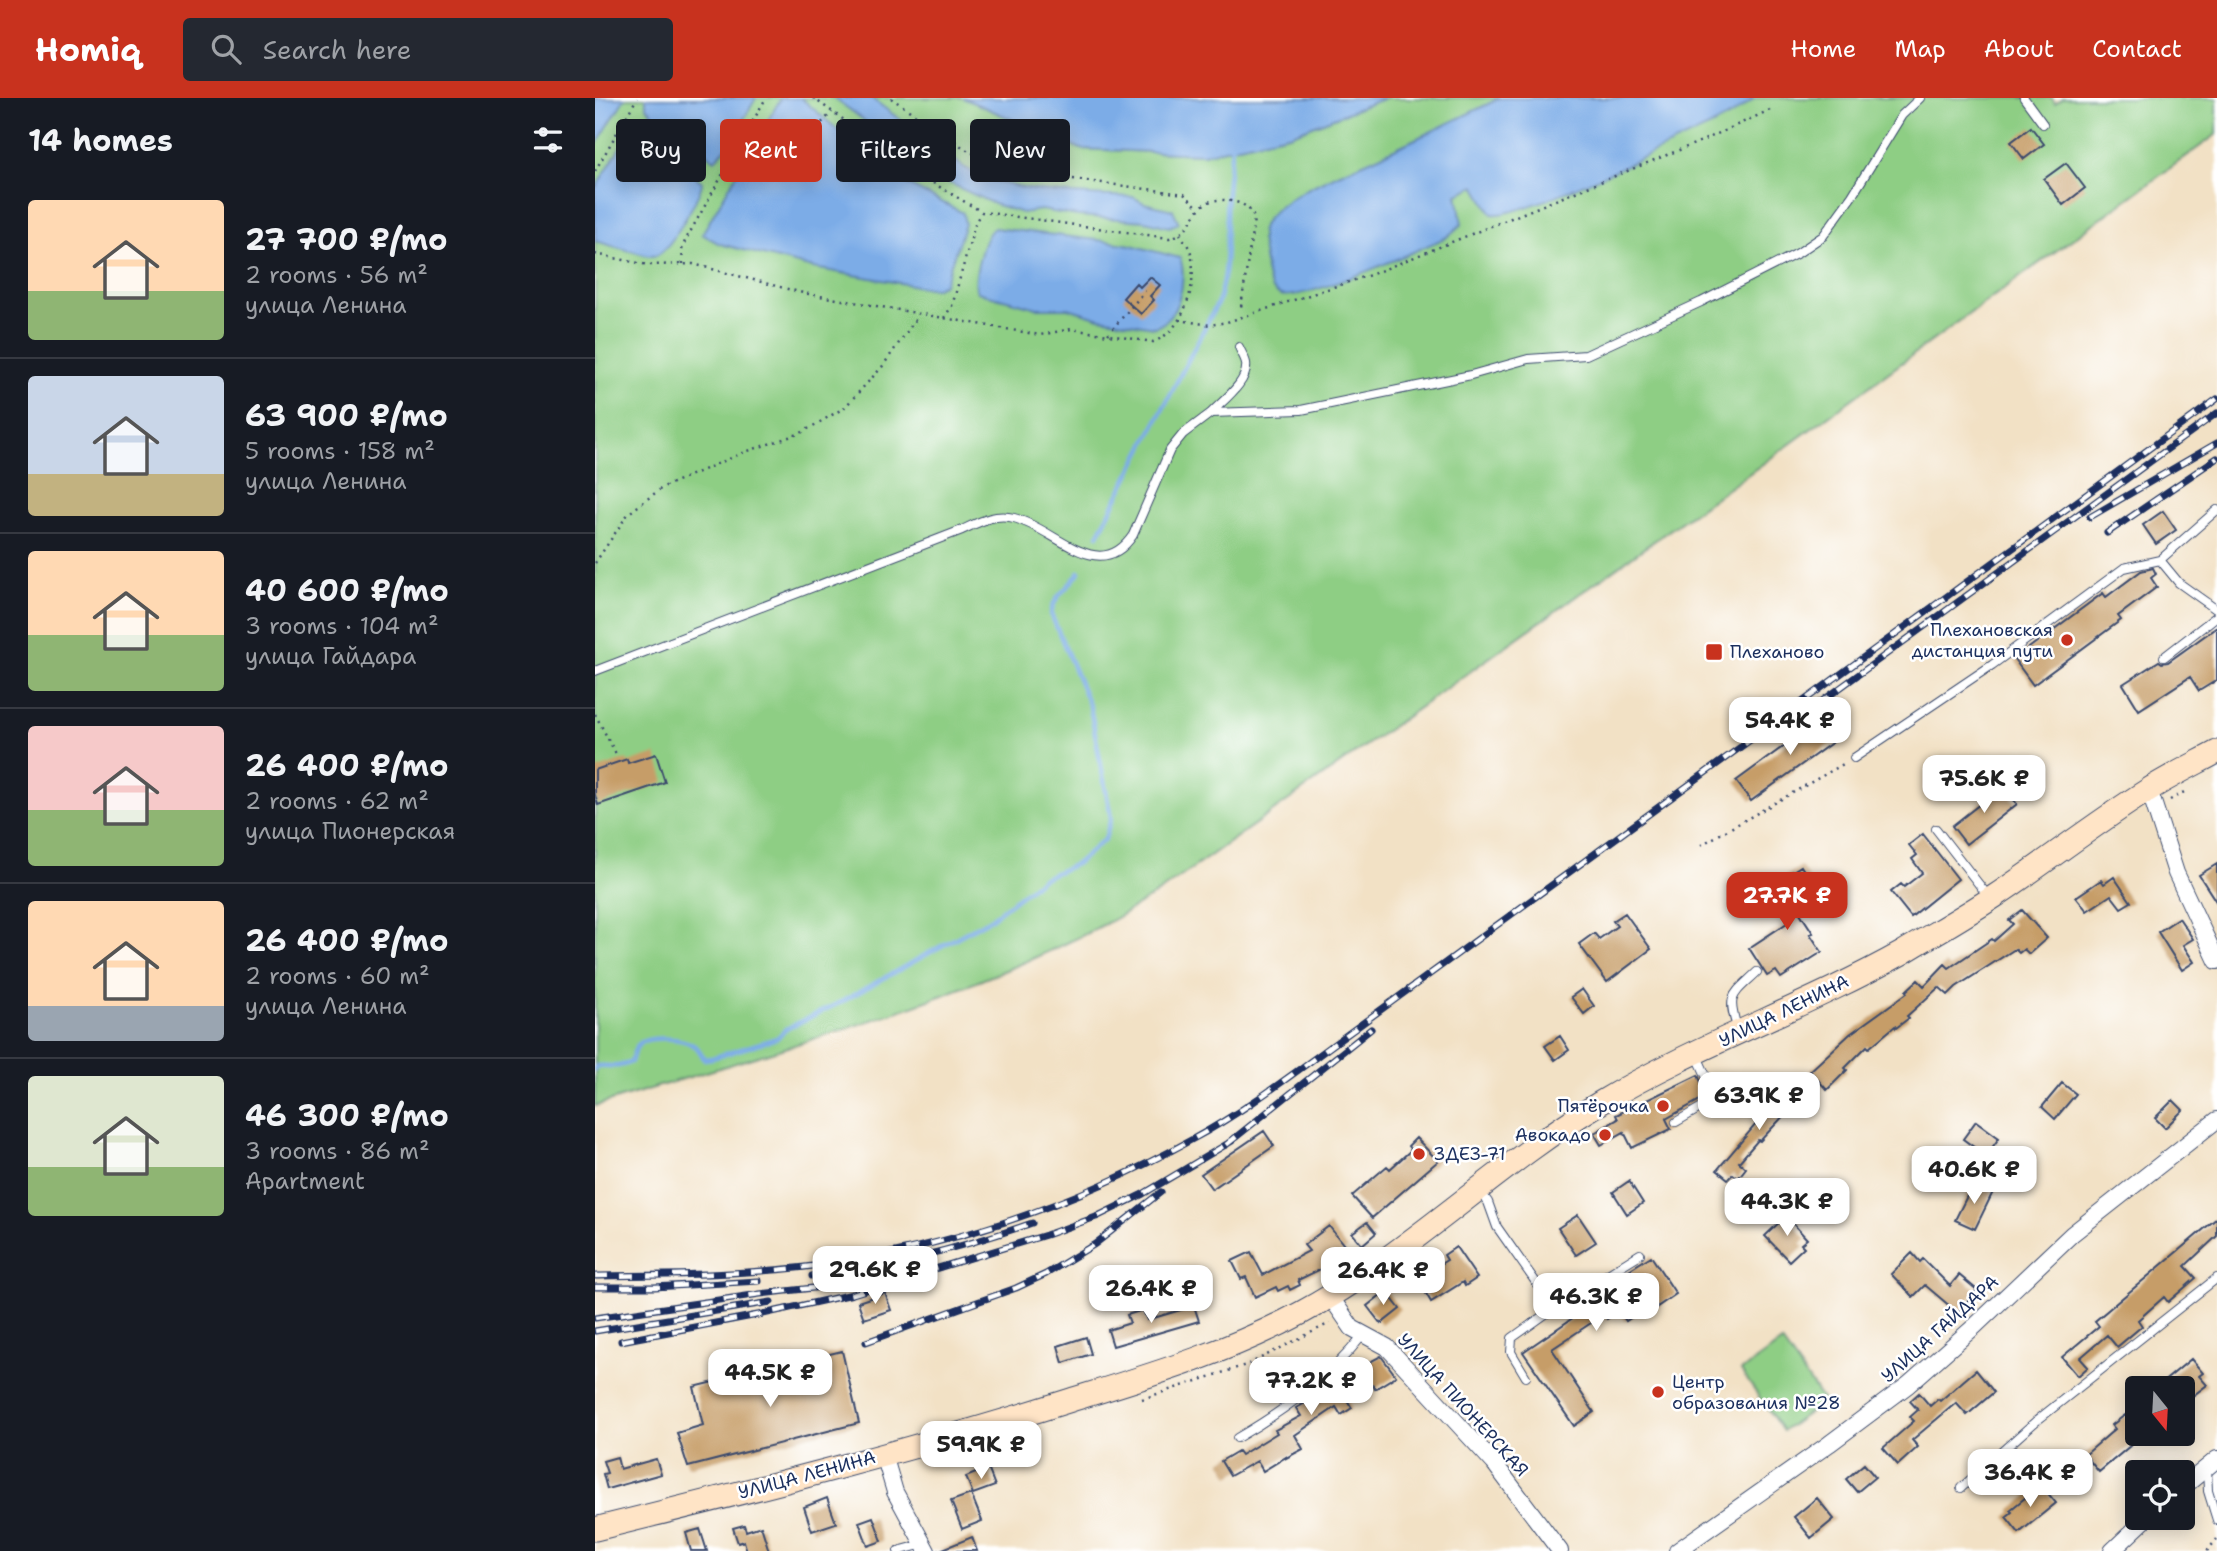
<!DOCTYPE html>
<meta charset="utf-8">
<style>
:root{--surface:#171b24;--page:#242831;--text:#f1f3f6;--muted:#9ea1a6;--line:#363941;--accent:#c8321e}
body{margin:0;font-family:"Shantell Sans",sans-serif;background:var(--page);color:var(--text);height:100vh;display:flex;flex-direction:column;font-size:26px;white-space:nowrap}
*{box-sizing:border-box;margin:0}
p{font-size:23px;color:var(--muted)}
.icon{flex:none;width:38px;height:38px;fill:none;stroke:currentColor;stroke-width:2;stroke-linecap:round;stroke-linejoin:round}
.map{position:relative;flex:1;overflow:hidden}
.sheet{display:flex;flex-direction:column;background:var(--surface);width:595px}
.sheet>*{flex:none}
.top-card{position:absolute;left:21px;top:21px;width:665px;height:63px;display:flex;gap:14px}
.needle{width:46px;rotate:162deg}
.tools{position:absolute;left:1530px;top:1278px;display:grid;gap:14px}
.tools a{display:grid;place-items:center;width:70px;height:70px;border-radius:7px;background:var(--surface);box-shadow:0 4px 18px #0003;font-size:35px}
.price{position:absolute;translate:-50% -60px;padding:0 16px;border-radius:14px;background:#fff;color:#222;font-size:23px;line-height:46px;filter:drop-shadow(0 2px 4px #0008)}
.price::after{content:'';position:absolute;left:50%;top:42px;width:21px;height:16px;margin-left:-10px;background:inherit;clip-path:polygon(0 0,100% 0,50% 100%)}
.price.active{background:var(--accent);color:#fff}
ul{padding:0;list-style:none}
li{display:flex;align-items:center;gap:21px;height:175px;padding:0 28px}
li+li{border-top:2px solid var(--line)}
li span{display:grid;place-items:center;flex:none;width:196px;height:140px;border-radius:7px;color:#555}
li>.icon{margin-inline-start:auto}
span .icon{width:84px;height:84px;fill:#fffc;stroke-width:1}
li b{font-size:30px}
h2{display:flex;justify-content:space-between;align-items:center;height:84px;padding:0 28px;font-size:30px}
.chip{padding:0 24px;border-radius:7px;background:var(--surface);box-shadow:0 4px 18px #0003;font-size:24px;line-height:63px}
.chip.active{background:var(--accent);color:#fff}
header{display:flex;align-items:center;gap:42px;box-sizing:border-box;height:98px;padding:0 35px;background:var(--accent);color:#fff}
header strong{font-size:33px}
nav{display:flex;gap:38px;margin-inline-start:auto;font-size:24px}
.search{width:490px;height:63px;background:var(--page);display:flex;align-items:center;gap:18px;box-sizing:border-box;padding:0 24px;border-radius:7px;color:var(--muted);font-size:26px}
main{display:flex;flex:1;min-height:0}
.map>svg:first-child{display:block}
.green{fill:#8ece84;stroke:#547e71;stroke-width:2}
.water{fill:#7cace7;stroke:#4c6ea2;stroke-width:2}
.lines{fill:none;stroke-linecap:round;stroke-linejoin:round}
.stream{stroke:#7cace7;stroke-width:4.5}
.building{fill:#c69d68}
.lane-casing{stroke:#3b4a6d;stroke-width:10}
.street-casing{stroke:#3b4a6d;stroke-width:18}
.secondary-casing{stroke:#3b4a6d;stroke-width:25}
.path{stroke:#3b4a6d;stroke-width:2.5;stroke-dasharray:2 5;stroke-linecap:butt}
.lane{stroke:#fff;stroke-width:8}
.street{stroke:#fff;stroke-width:16}
.secondary{stroke:#ffe4c6;stroke-width:23}
.rail-casing{stroke:#1b2f5e;stroke-width:7}
.rail{stroke:#fff;stroke-width:4.5;stroke-dasharray:13;stroke-linecap:butt}
.poi-dot{fill:#c8321e;stroke:#fff;stroke-width:2.5}
.labels{text-anchor:middle;stroke-width:5;stroke-linejoin:round;paint-order:stroke}
.poi-label{font-size:18px;fill:#1b2f5e;stroke:#fff;text-anchor:end}
.street-label{font-size:18px;fill:#1b2f5e;stroke:#fff}
</style>
<header>
<strong>Homiq</strong>
<div class="search"><svg class="icon" aria-label="search" viewBox="0 0 24 24"><circle cx="10" cy="10" r="6"/><path d="M15 15l6 6"/></svg>Search here</div>
<nav><a>Home</a><a>Map</a><a>About</a><a>Contact</a></nav>
</header>
<main>
<section class="sheet">
<h2>14 homes<svg class="icon" aria-label="filters" viewBox="0 0 24 24"><path d="M4 7h16M4 17h16"/><circle cx="9" cy="7" r="2"/><circle cx="15" cy="17" r="2"/></svg></h2>
<ul>
<li><span style="background:linear-gradient(#ffd9b3 65%,#8fb573 0)"><svg class="icon" aria-label="home" viewBox="0 0 24 24"><path d="M3 11l9-7 9 7M6 9v11h12V9"/></svg></span><div><b>27 700 ₽/mo</b><p>2 rooms · 56 m²</p><p>улица Ленина</p></div></li>
<li><span style="background:linear-gradient(#c9d6e8 70%,#c2b280 0)"><svg class="icon" aria-label="home" viewBox="0 0 24 24"><path d="M3 11l9-7 9 7M6 9v11h12V9"/></svg></span><div><b>63 900 ₽/mo</b><p>5 rooms · 158 m²</p><p>улица Ленина</p></div></li>
<li><span style="background:linear-gradient(#ffd9b3 60%,#8fb573 0)"><svg class="icon" aria-label="home" viewBox="0 0 24 24"><path d="M3 11l9-7 9 7M6 9v11h12V9"/></svg></span><div><b>40 600 ₽/mo</b><p>3 rooms · 104 m²</p><p>улица Гайдара</p></div></li>
<li><span style="background:linear-gradient(#f6c9c9 60%,#8fb573 0)"><svg class="icon" aria-label="home" viewBox="0 0 24 24"><path d="M3 11l9-7 9 7M6 9v11h12V9"/></svg></span><div><b>26 400 ₽/mo</b><p>2 rooms · 62 m²</p><p>улица Пионерская</p></div></li>
<li><span style="background:linear-gradient(#ffd9b3 75%,#9aa5b1 0)"><svg class="icon" aria-label="home" viewBox="0 0 24 24"><path d="M3 11l9-7 9 7M6 9v11h12V9"/></svg></span><div><b>26 400 ₽/mo</b><p>2 rooms · 60 m²</p><p>улица Ленина</p></div></li>
<li><span style="background:linear-gradient(#dfe7d0 65%,#8fb573 0)"><svg class="icon" aria-label="home" viewBox="0 0 24 24"><path d="M3 11l9-7 9 7M6 9v11h12V9"/></svg></span><div><b>46 300 ₽/mo</b><p>3 rooms · 86 m²</p><p>Apartment</p></div></li>
</ul>
</section>
<div class="map">
<svg width="1622" height="1453" viewBox="0 0 1622 1453">
<rect width="100%" height="100%" fill="#fff"/>
<filter id="ink" filterUnits="userSpaceOnUse"><feTurbulence type="fractalNoise" baseFrequency=".0143" numOctaves="2"/><feDisplacementMap in="SourceGraphic" scale="14" xChannelSelector="R" yChannelSelector="G"/><feConvolveMatrix kernelMatrix="1 2 1 2 8 2 1 2 1" color-interpolation-filters="sRGB"/></filter>
<filter id="wash" filterUnits="userSpaceOnUse"><feTurbulence type="fractalNoise" baseFrequency=".00686" numOctaves="4" result="noise"/><feDisplacementMap in="SourceGraphic" scale="28" xChannelSelector="R" yChannelSelector="G"/><feGaussianBlur stdDeviation="1.57" result="paint"/><feColorMatrix in="noise" values="0 0 0 0 0 0 0 0 0 0 0 0 0 0 0 0 0 1.4 0 .05"/><feComposite in="paint" operator="in"/></filter>
<g filter="url(#wash)">
<rect width="100%" height="100%" fill="#f2e1c5"/>
<path class="green" d="M0,0H368L486,51L608,56L697,36L790,0H1457L1460,5L1468,0H1622V36L1169,365L567,792C549,803 531,815 512,825C351,909 172,954 0,1008Z
M1187,1244L1229,1304L1188,1333L1146,1273Z"/>
<path class="water" d="M0,0H30L0,49Z
M51,0H161L134,47L120,62L60,19L51,8Z
M186,0H206L276,61L304,82L368,115L370,126L349,186L339,191L218,170L125,146L107,136Z
M239,0H276L370,70C419,97 483,96 538,99L549,105L578,112L584,125L574,129L550,123L483,118L446,112L427,115L399,106L352,84Z
M368,0H790L697,36L608,56L486,51Z
M905,0H1160L1137,17L1114,29C1077,45 926,121 897,116L882,91L880,88L862,96L867,126L852,139C825,151 709,204 686,197C673,192 672,178 670,166C668,150 661,133 673,120C695,93 752,73 784,58C825,39 865,20 905,0Z
M41,29L107,84C106,97 76,149 64,156C60,159 58,158 53,158L0,143V91L35,33Z
M399,130L511,143L536,147L585,160C593,181 583,224 559,229L505,220L473,210H442L382,194C377,182 388,137 399,130Z"/>
<g class="lines">
<path class="stream" d="M503,437L623,204C635,162 629,135 632,94C633,79 635,64 637,49
M0,971L2,968C17,967 21,971 36,964C38,957 40,948 47,944C58,938 88,940 98,947C104,950 106,955 109,961L117,960L182,940L191,931L248,903L395,821L448,780L481,766L510,741L516,720L495,609L456,516C459,496 473,492 484,474"/>
</g>
<g id="blocks">
<path class="building" d="M1436,29L1449,46L1429,61L1416,44Z
M1471,65L1490,90L1468,107L1449,81Z
M555,179L565,187L555,198L559,202L546,216L528,200L541,185L545,189Z
M1568,413L1581,432L1561,446L1548,427Z
M1558,470L1561,476L1556,480L1562,489L1523,518L1526,522L1438,587L1419,561L1508,495L1511,499L1546,473Z
M1622,529V582L1604,593L1595,579L1544,612L1528,586L1564,563L1567,565L1573,564Z
M1234,615L1249,636L1156,703L1141,683Z
M61,656L70,684L3,707L0,697V672L32,661L33,665Z
M1408,688L1422,706L1371,746L1357,728Z
M1328,736L1363,781L1316,819L1296,794L1306,786L1309,789L1327,775L1317,761L1322,757L1314,747Z
M1622,766V805L1604,777Z
M1206,768L1216,784L1194,798L1218,835L1215,836L1227,854L1186,880L1181,873L1172,878L1154,850L1195,823L1173,789Z
M1519,779L1536,804L1526,810L1516,797L1492,813L1481,799L1506,782L1509,786Z
M1427,812L1452,840L1434,856L1429,851L1424,855L1420,851L1361,889L1353,897L1344,889L1312,918L1314,920L1301,930L1300,928L1274,950L1272,948L1250,970L1252,972L1232,992L1215,973L1255,936L1312,895L1311,893L1323,882L1329,888L1350,866L1354,870L1397,841L1399,843L1418,826L1414,822Z
M1030,815L1056,851L1012,884L984,846L999,835L1004,841L1022,828L1018,823Z
M1584,820L1598,841L1588,847L1599,864L1587,872L1563,834Z
M987,891L999,908L989,916L976,899Z
M965,938L974,952L960,962L950,948Z
M1103,977L1112,998L1071,1021L1076,1031L1037,1050L1029,1034L1006,1047L999,1035L1023,1021L1021,1017Z
M1467,985L1481,996L1460,1021L1447,1009Z
M1194,987L1206,999L1165,1043L1163,1042L1144,1064L1151,1070L1143,1080L1138,1076L1133,1081L1122,1072Z
M1578,1002L1588,1012L1570,1030L1560,1020Z
M1381,1023L1404,1040L1391,1058L1368,1041Z
M669,1033L679,1048L617,1091L606,1076Z
M821,1040L843,1063L777,1120L757,1098L792,1068L795,1071L816,1052L813,1048Z
M1034,1083L1048,1105L1032,1116L1018,1094Z
M1379,1084L1398,1094L1380,1131L1360,1122Z
M983,1117L1001,1144L981,1157L963,1130Z
M1191,1118L1212,1141L1206,1146L1209,1149L1194,1163L1170,1138Z
M1622,1120V1138L1590,1168L1601,1180L1573,1204L1569,1199L1543,1222L1547,1228L1522,1249L1512,1237L1485,1260L1493,1269L1483,1278L1467,1259L1504,1228L1500,1223Z
M772,1124L781,1135L767,1147L757,1135Z
M734,1128L752,1151L724,1172L703,1182L705,1187L695,1192L693,1188L683,1193L681,1189L660,1199L651,1179L646,1181L637,1163L656,1154L668,1177L714,1153L709,1147Z
M861,1149L882,1180L870,1188L868,1184L836,1204L822,1180L852,1162L849,1157Z
M1317,1155L1325,1164L1328,1161L1355,1188L1364,1177L1382,1192L1363,1215L1330,1187L1318,1199L1296,1176Z
M1056,1158L1081,1196L1062,1209L1059,1204L1031,1223L1024,1213L1012,1221L1008,1217L957,1251L999,1314L979,1328L928,1254L1039,1178L1034,1172Z
M791,1193L805,1211L786,1226L772,1208Z
M290,1195L296,1212L269,1221L263,1204Z
M599,1208L604,1223L518,1248L513,1232L535,1225L532,1217L548,1212L552,1222Z
M491,1239L496,1256L468,1265L463,1248Z
M247,1253L264,1325L93,1369L82,1335L108,1327L99,1289Z
M786,1258L801,1278L780,1291L778,1287L752,1302L757,1310L746,1317L741,1309L700,1337L708,1351L691,1360V1359L668,1373L662,1363L635,1378L626,1363L643,1353L646,1357L682,1335L680,1332L706,1318L701,1310L748,1284L752,1280L750,1277Z
M1596,1261L1608,1275L1604,1278L1612,1287L1587,1306V1290H1561Z
M1381,1272L1399,1294L1372,1317L1361,1305L1317,1342L1323,1349L1303,1367L1288,1350L1319,1323L1315,1319L1323,1312L1315,1303L1324,1295L1335,1308L1343,1301L1345,1303Z
M1530,1317L1542,1331V1342L1504,1374L1490,1357L1520,1331L1517,1327Z
M22,1359L25,1371L61,1361L66,1376L12,1391L8,1376L12,1375L8,1363Z
M1269,1366L1280,1379L1262,1394L1251,1381Z
M393,1370L400,1388L378,1396L371,1379Z
M1446,1387L1461,1405L1424,1435L1411,1419L1417,1414L1415,1412Z
M376,1396L387,1423L367,1431L356,1403Z
M232,1400L241,1425L217,1433L209,1409Z
M1222,1400L1239,1421L1216,1440L1199,1419Z
M278,1419L287,1443L273,1448L264,1424Z
M149,1427L151,1433L166,1428L174,1453H152L149,1443L143,1445L138,1430Z
M105,1431L112,1453H96L91,1435Z
M377,1439L382,1453H343Z"/>
</g>
</g>
<g filter="url(#ink)">
<use href="#blocks" fill-opacity="0" stroke="#3b4a6d" stroke-width="2"/>
<g class="lines">
<defs>
<path id="lane" d="M1429,0L1448,26
M616,315C627,303 654,284 651,265C650,260 646,254 644,249
M1622,412L1565,462L1584,485L1622,512
M1569,559L1622,518
M0,573L367,432C384,424 399,415 419,420C460,430 504,488 538,437L575,352L588,336L616,315L706,312L876,277L933,261L991,257L1106,204L1203,155L1228,138L1257,98L1307,17L1325,0
M1259,660L1397,567L1529,470L1565,462
M1341,731L1393,798
M1143,932C1131,897 1137,898 1162,874
M1081,1024L1119,1002L1118,993L1102,958
M884,1092L893,1104L902,1129L959,1210L917,1240L916,1254L931,1279
M959,1210L1045,1156
M642,1340C690,1312 733,1281 768,1237
M1612,1370L1613,1393L1622,1422
M1366,1390L1440,1324L1622,1180
M303,1453L329,1446"/>
<path id="street" d="M1554,691L1581,775L1622,863
M735,1198L757,1230L792,1249L899,1365L965,1453
M289,1357L300,1394L332,1453
M1587,1390L1622,1361
M1082,1453L1234,1346L1313,1287L1380,1228L1477,1136L1622,1022
M1517,1453L1553,1419"/>
<path id="secondary" d="M0,1431C159,1392 319,1352 476,1302C553,1278 634,1254 706,1215C814,1157 900,1068 1005,1005C1101,947 1209,910 1307,855C1338,836 1370,818 1400,798C1451,764 1499,726 1550,694C1573,679 1598,667 1622,654"/>
</defs>
<use href="#lane" class="lane-casing"/>
<use href="#street" class="street-casing"/>
<use href="#secondary" class="secondary-casing"/>
<path class="path" d="M218,0L338,85L387,114L574,140C605,134 593,92 640,104C650,106 657,112 659,121L646,209
M296,0L372,52L399,66L440,76L589,96L604,110
M222,30L237,14
M0,73L42,0
M0,156L53,167L98,166L208,195L445,237L476,231L558,244C589,233 603,186 596,155C594,148 589,142 585,136
M88,166L87,152L90,143L171,0
M349,220L357,208L381,123L386,115
M584,222L615,227L632,224L775,177L1109,42L1175,12
M513,236L550,193
M0,465L33,416L68,389L150,354L206,335L249,310L287,269L323,218
M0,616L21,656
M1575,702L1591,693
M1106,747L1250,665
M547,1301L654,1266L735,1225
M1612,1453L1622,1441"/>
<use href="#lane" class="lane"/>
<use href="#street" class="street"/>
<use href="#secondary" class="secondary"/>
<defs>
<path id="rail" d="M1495,419L1622,345
M1512,435L1622,360
M1223,606L1622,315
M631,1047L776,931
M0,1178C84,1177 170,1177 253,1163C373,1143 490,1101 596,1042C641,1018 683,987 724,957L1622,301
M217,1178C292,1169 366,1150 437,1125
M0,1189H59L164,1183
M0,1220L165,1196L271,1184
M0,1233L176,1204
M26,1243L168,1216L258,1196L451,1137L501,1119L548,1096L637,1043
M271,1244L421,1190L451,1176L500,1146L566,1094"/>
</defs>
<use href="#rail" class="rail-casing"/>
<use href="#rail" class="rail"/>
</g>
</g>
<g class="poi-dot">
<circle cx="1472" cy="542" r="7"/>
<rect x="1110" y="545" width="18" height="18" rx="3.5"/>
<circle cx="1068" cy="1008" r="7"/>
<circle cx="1010" cy="1037" r="7"/>
<circle cx="824" cy="1056" r="7"/>
<circle cx="1063" cy="1294" r="7"/>
</g>
<g class="labels">
<g class="poi-label">
<text x="1458" y="538">Плехановская<tspan x="1458" dy="21">дистанция пути</tspan></text>
<text x="1135" y="560" text-anchor="start">Плеханово</text>
<text x="1054" y="1014">Пятёрочка</text>
<text x="996" y="1043">Авокадо</text>
<text x="838" y="1062" text-anchor="start">3ДЕЗ-71</text>
<text x="1077" y="1290" text-anchor="start">Центр<tspan x="1077" dy="21">образования №28</tspan></text>
</g>
<g class="street-label">
<text transform="translate(1189 913) rotate(-26)" y="6">УЛИЦА ЛЕНИНА</text>
<text transform="translate(1345 1231) rotate(-42)" y="6">УЛИЦА ГАЙДАРА</text>
<text transform="translate(868 1307) rotate(48)" y="6">УЛИЦА ПИОНЕРСКАЯ</text>
<text transform="translate(212 1377) rotate(-15)" y="6">УЛИЦА ЛЕНИНА</text>
</g>
</g>
</svg>
<div class="tools">
<a><svg class="needle" viewBox="-14 -14 28 28"><path d="M0-13l5 13h-10z" fill="#e53935"/><path d="M0 13l5-13h-10z" fill="#9ea1a6"/></svg></a>
<a><svg class="icon" aria-label="locate" viewBox="0 0 24 24"><circle cx="12" cy="12" r="6"/><path d="M12 2v4M12 18v4M2 12h4M18 12h4"/></svg></a>
</div>
<b class="price" style="left:1195px;top:659px">54.4K ₽</b>
<b class="price" style="left:1389px;top:717px">75.6K ₽</b>
<b class="price active" style="left:1192px;top:834px">27.7K ₽</b>
<b class="price" style="left:1164px;top:1034px">63.9K ₽</b>
<b class="price" style="left:1379px;top:1108px">40.6K ₽</b>
<b class="price" style="left:1192px;top:1140px">44.3K ₽</b>
<b class="price" style="left:280px;top:1208px">29.6K ₽</b>
<b class="price" style="left:788px;top:1209px">26.4K ₽</b>
<b class="price" style="left:556px;top:1227px">26.4K ₽</b>
<b class="price" style="left:1001px;top:1235px">46.3K ₽</b>
<b class="price" style="left:175px;top:1311px">44.5K ₽</b>
<b class="price" style="left:716px;top:1319px">77.2K ₽</b>
<b class="price" style="left:386px;top:1383px">59.9K ₽</b>
<b class="price" style="left:1435px;top:1411px">36.4K ₽</b>
<div class="top-card">
<a class="chip">Buy</a>
<a class="chip active">Rent</a>
<a class="chip">Filters</a>
<a class="chip">New</a>
</div>
</div>
</main>
